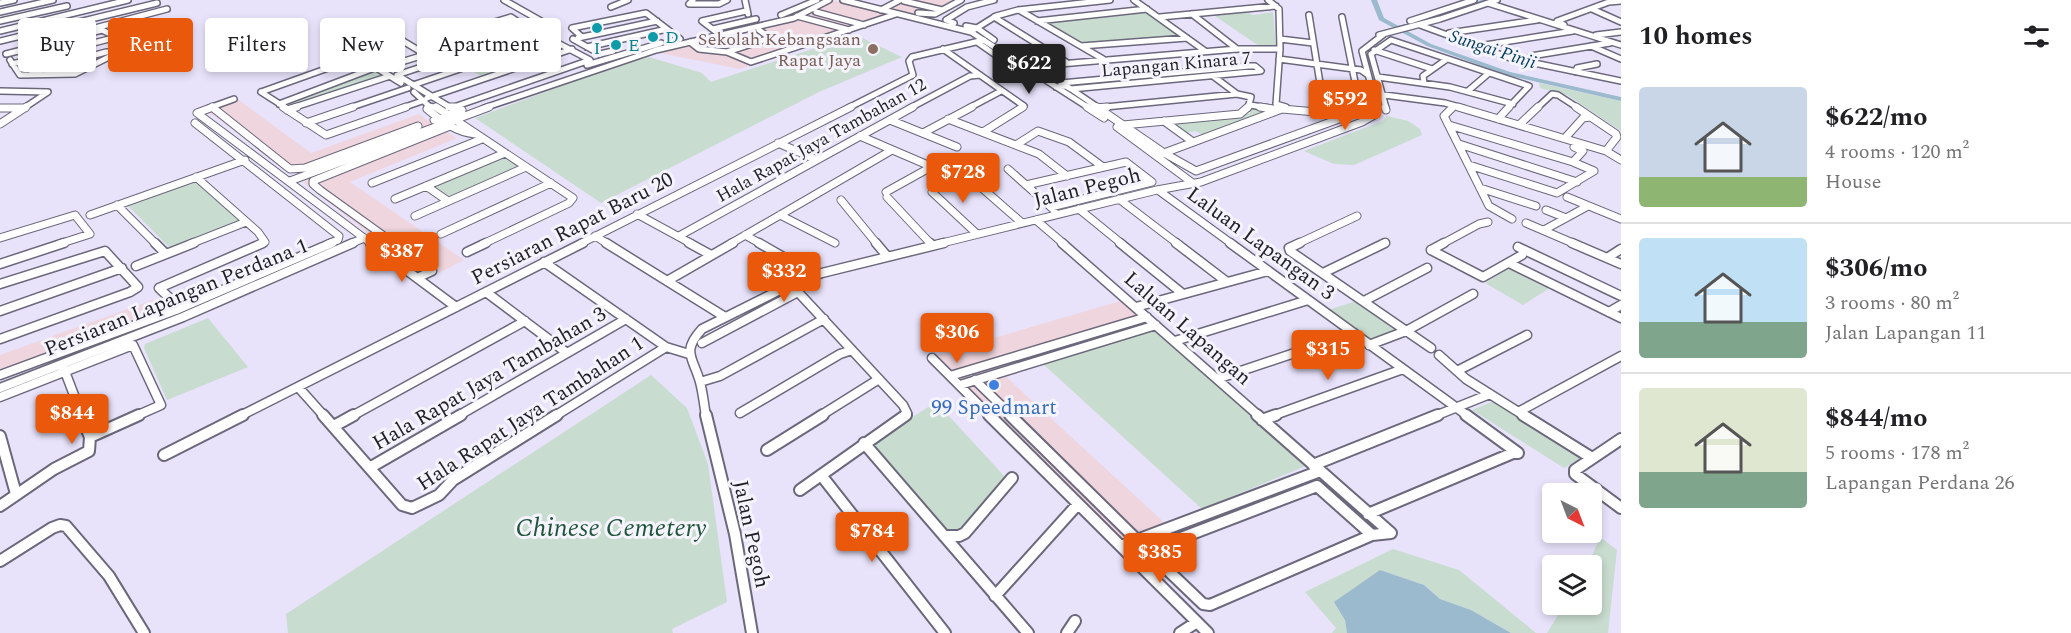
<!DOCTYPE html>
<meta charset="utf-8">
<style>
:root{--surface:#fff;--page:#f6f6f6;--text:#202124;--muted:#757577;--line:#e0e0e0;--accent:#ea580c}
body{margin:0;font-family:Spectral,serif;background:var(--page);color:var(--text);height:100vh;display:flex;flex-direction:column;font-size:22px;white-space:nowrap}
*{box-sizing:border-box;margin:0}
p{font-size:20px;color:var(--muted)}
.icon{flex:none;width:33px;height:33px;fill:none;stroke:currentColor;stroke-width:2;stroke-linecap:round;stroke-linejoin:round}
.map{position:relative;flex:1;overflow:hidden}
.panel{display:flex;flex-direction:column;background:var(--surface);width:450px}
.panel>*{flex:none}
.banner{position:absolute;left:18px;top:18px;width:570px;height:54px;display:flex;gap:12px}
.needle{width:39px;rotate:138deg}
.controls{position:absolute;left:1542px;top:483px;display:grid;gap:12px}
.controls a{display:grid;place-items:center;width:60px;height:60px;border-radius:6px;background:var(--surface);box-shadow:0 3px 9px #0003;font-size:30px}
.price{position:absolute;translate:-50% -51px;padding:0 14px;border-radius:6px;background:var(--accent);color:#fff;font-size:20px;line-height:39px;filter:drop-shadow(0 2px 3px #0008)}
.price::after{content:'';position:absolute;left:50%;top:36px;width:18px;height:14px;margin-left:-9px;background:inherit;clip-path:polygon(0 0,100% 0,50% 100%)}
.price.current{background:#222;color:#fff}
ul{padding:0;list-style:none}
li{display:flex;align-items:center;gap:18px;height:150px;padding:0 18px}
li+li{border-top:2px solid var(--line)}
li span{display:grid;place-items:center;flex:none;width:168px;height:120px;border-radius:6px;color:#555}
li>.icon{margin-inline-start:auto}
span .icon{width:72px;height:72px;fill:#fffc;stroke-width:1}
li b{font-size:26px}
h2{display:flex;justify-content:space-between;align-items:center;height:72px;padding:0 18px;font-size:26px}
.pill{padding:0 21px;border-radius:6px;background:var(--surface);box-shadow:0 3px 9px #0003;font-size:21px;line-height:54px}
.pill.current{background:var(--accent);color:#fff}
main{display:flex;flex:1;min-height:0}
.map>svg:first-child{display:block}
.commercial{fill:#efd5dd}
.green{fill:#c8dccf}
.water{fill:#9cbace}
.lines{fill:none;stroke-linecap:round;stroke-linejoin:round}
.stream{stroke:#9cbace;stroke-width:1.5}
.river{fill:#9cbace;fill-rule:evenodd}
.minor-far3-casing{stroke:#6c687c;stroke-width:8}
.minor-far2-casing{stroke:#6c687c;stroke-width:9}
.minor-far1-casing{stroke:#6c687c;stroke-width:11}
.minor-casing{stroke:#6c687c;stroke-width:14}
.minor-far3{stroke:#fff;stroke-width:5}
.minor-far2{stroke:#fff;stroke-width:7}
.minor-far1{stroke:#fff;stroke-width:8}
.minor{stroke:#fff;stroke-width:10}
.culture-dot{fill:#0f9aa8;stroke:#f5f3fc;stroke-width:2}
.education-dot{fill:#8d6e63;stroke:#f5f3fc;stroke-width:2}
.shop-dot{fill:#3f7fe0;stroke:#f5f3fc;stroke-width:2}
.labels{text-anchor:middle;stroke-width:6;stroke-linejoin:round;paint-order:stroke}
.far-culture-label{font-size:18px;fill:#0d838f;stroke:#f5f3fc;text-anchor:start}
.far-education-label{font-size:18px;fill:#785e54;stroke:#f5f3fc;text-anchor:end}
.far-water-label{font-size:18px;font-style:italic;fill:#023d59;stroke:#f5f3fc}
.far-street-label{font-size:18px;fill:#211f28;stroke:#f5f3fc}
.street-label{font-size:21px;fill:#211f28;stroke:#f5f3fc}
.shop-label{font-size:21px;fill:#366cbe;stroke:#f5f3fc}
.near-park-label{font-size:26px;font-style:italic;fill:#1f553a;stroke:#f5f3fc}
</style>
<main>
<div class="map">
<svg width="1621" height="633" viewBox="0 0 1621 633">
<rect width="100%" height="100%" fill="#e8e3fb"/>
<path class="commercial" d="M831,0L899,15L740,69L660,53L797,19Z
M904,0H962L963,1L934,17L927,18L889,8Z
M236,98L311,153L419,114L433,124L296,175L204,109Z
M441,128L457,138L350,182L464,260L427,279L304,183L306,179Z
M161,297L177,311L0,379V355Z
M1127,299L1156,325L1002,373L1168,526L1121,546L926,358Z"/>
<path class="green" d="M1244,11L1253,15L1273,12L1276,47L1259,46L1212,14Z
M1149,12L1180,37L1085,45L1046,23Z
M856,35L902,57L819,92L601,203L475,118L623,63L649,57L702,73L711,82Z
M476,50L509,69L483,77L455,61L462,59L459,56Z
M376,69L386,76L289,109L283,104Z
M1539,83L1621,101V131L1567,95L1540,88Z
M1253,106L1269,110L1203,135L1195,131L1186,133L1172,124L1244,115L1250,113Z
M1387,116L1408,121L1420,129L1422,135L1354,165L1334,164L1304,151L1383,121Z
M502,157L520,167L451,197L433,186Z
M195,182L238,219L236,224L176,248H170L128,206L130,203L187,183Z
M1509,268L1517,269L1553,286L1523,305L1485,283Z
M1356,301L1398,329L1397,333L1371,341L1328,310Z
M208,318L248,367L167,400L144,348L145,344Z
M1156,330L1308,465L1202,509L1043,364Z
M651,375L687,408L708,464L727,602L672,629L673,633H288L286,614Z
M1494,401L1502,404L1584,452L1582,458L1564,468L1472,410Z
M936,402L1007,479L964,529L953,533L944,530L871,444Z
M1600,537L1617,550L1608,633H1547L1564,605L1592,604V566L1588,565Z
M1393,549L1459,570L1536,633H1511L1471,610L1440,599L1424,585L1380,570L1345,620L1347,633H1332L1336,628L1305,592Z"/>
<path class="water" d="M1380,570L1424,585L1440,599L1471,610L1511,633H1347L1345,620L1334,602Z"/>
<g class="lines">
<path class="stream" d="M1416,22L1484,0
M1396,27L1409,24"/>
<path class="river" d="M1371,0H1377L1384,18L1431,44L1510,72L1621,97V101L1506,75L1427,46L1379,20Z"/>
<defs>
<path id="minor-far3" d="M504,0L541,21
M693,0L689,4H719L727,0
M745,0L748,14
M843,0L971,32L1089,108
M1134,0L1205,51
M1268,0L1279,9L1280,49L1276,104L1286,107
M904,1L942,10
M0,3L14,0
M1488,3L1621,45
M611,7L628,0
M1592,9L1621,22
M881,10L900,0
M1019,10L1103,59
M0,12L53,0
M816,12L864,25
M918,13L935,14L961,0
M1192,14L1237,49
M781,15L817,0
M1309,15L1324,108
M797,16L849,30
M994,17L1066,62
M1160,17L1276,6
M1342,17L1360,107L1358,108
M0,21L67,6
M1037,21L1147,9
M1410,21L1474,0
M954,23L946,20L967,7L994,0
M1420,25L1510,58L1621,81
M1564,25L1557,21L1609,2L1621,1
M966,26L977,28L994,40
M95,28L167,9
M713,29L756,19
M533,30L590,60L451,108L397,75Z
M0,31L128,0
M715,31L702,21L746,11
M972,31L996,16L1018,10L1110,0
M1449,33L1537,20
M1379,35L1440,19L1497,0
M1596,35L1621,32
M582,37L572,28L646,13L680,39
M578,38L657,21
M573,39L600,54L613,51
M1280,39L1313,43
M0,41L157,3
M403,41L428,56
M690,42L699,49L727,52L751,62L896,14
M977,42L1023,74
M1081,46L1187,38
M1479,46L1573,31
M1591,46L1621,59
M587,47L667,29
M943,49L1024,106L1020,108
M1374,50L1432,69
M727,52L770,38L759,30
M6,54L102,30L133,45L75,74L20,75L10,60
M494,58L552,39
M1279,59L1361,70L1368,75
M1530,62L1531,56L1610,43
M12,64L117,37
M587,65L661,43
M388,66L523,25L511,17L458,33
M1249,66H1255L1261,71L1071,89L1061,83Z
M1014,68L1237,49H1280
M32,72L106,52H118
M1576,72L1577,68L1597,64
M1213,76L1237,94
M1378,77L1450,87L1513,104
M1424,83L1423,76L1447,59
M413,85L463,68
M1056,87L1066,86
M1071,89L1099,108
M0,91L48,92L24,108
M1468,91L1489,73
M261,92L359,57L401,83
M261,92L286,108
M414,92L429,106L427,108
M1377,94L1445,103L1463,108
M427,98L572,49
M279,104L377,67
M1250,105L1269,108
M429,106L438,108
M0,108H25
M209,108L234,99
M292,108L390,76
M349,108L408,88
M402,108L425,100
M484,108L656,50L794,18L829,0
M848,108L913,75L909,61L912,57L984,40
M910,108L970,76L980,75
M969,108L1001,91
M1095,108L1237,94L1251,97L1248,108
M1377,108L1362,51L1384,34
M1386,108L1371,54L1391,40L1529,86L1508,108
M1452,108L1454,106
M1537,108L1552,94L1558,95L1578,108"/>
<path id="minor-far2" d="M212,107L290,169L305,168L418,126
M283,107L326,135L406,107
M428,107L427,109C442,121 455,132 475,134
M436,107L573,198L569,203L483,244
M449,107H455
M1087,107L1104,118
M1097,107L1164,153
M1260,107L1279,110
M1385,107L1386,110
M1453,107L1444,116L1489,206L1512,219
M1458,107L1606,151L1621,160
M1576,107L1616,134L1617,137L1606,151
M0,108H25
M1095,108L1107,107
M1282,109L1350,115L1196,171L1164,153Z
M287,110L297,107
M1344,110H1355L1360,107
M197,113L372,244
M197,113L213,107
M948,119L1039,154L1067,176
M1498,119L1509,107
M434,120L462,110
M890,120L957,147
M1164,121L1193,142
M195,123L339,236L338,240L328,244
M306,123L353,107
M0,124L26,107
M1123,125L1240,114L1248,107
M1449,125L1573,162L1594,171L1557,193L1469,165
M1519,125L1538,107
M1117,127L1194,184
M983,132L1023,107
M923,133L972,107
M860,136L965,181
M1565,138L1583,118L1590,117
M778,143L815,159
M1459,144L1577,182
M1016,145L1038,131L1069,142L1103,167
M1157,156L1164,153
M1573,162L1583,151L1574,147
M1008,169L1054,210
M196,177L258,232L265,242L260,244
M290,181L489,107
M372,183L482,139
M1026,185L1126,162L1152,182L1051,207
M426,186L448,201
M982,188L1022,223
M1480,188L1536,206
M1158,190L1232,244
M886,192L931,167
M932,192L977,234
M887,197L931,244
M1567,197L1621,219
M395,199L505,153
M1119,199L1178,244
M841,200L877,244
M117,205L156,244
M1079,209L1122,244
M1546,210L1566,218
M637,214L692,244
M90,215L245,160
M780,215L835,243
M415,216L526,167
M1036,220L1064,244
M1526,223L1575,244
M1544,230L1588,206
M441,234L551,183
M745,235L761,244
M595,236L608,244
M679,236L913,107
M0,238L75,215L90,234L59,244
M190,244L246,222
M350,244L364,238
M395,244L320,190L313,184V181L450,126
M580,244L851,107
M730,244L892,150
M938,244L1157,190L1201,182L1362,122L1376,114V107
M1297,244L1357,216
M1382,244L1385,243
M1442,244L1479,224L1488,222"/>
<path id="minor-far1" d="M155,243L166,254
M370,243L456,307
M393,243L432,271L417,278
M606,243L725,317
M689,243L711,255
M759,243L785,258
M876,243L887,256
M930,243L932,245
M1062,243L1259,416
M1120,243L1183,294
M1176,243L1227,282
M1230,243L1468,416
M1300,243L1289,248L1290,251L1431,348
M1572,243L1621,264
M1518,247L1621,296
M1431,250L1483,277L1522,255
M1431,250L1444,243
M467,252L486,243
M1607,258L1621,249
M544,262L666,347L689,354
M1509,263L1621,318
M0,264L64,243
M136,266L194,243
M1323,273L1385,243
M667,281L733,243
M0,284L105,251L138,287L130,292L0,339
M486,292L567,353
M1364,301L1427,268
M1136,307L1268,271
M180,308L159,288L263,243
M0,311L122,268
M1609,312L1621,305
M1175,341L1308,300
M702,343L798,292L903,405L907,413L904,416
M1369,345L1406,331L1473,294
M1439,355L1466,379L1525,416
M932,358L990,416
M64,369L82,416
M1457,371L1527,335
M0,375L176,310L332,243
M950,376L1147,317
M1217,379L1354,333
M975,380L1012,416
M700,382L720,376L824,319
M960,385L1156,325
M0,388L183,317L353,243
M299,388L324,416
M0,397L133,345L161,405L136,416
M1520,411L1621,356
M740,413L840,354L852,350
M240,416L583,243
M352,416L525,321
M458,416L626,319
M555,416L666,347
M706,416C704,405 703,393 700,382C693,357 681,352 702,329L796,282L822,273L944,243
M820,416L879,379
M1272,416L1403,369
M1435,416L1490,394"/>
<path id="minor" d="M323,415L402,505L412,508L439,495L453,480L557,415
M706,415L735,534L752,633
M989,415L1208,633
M1010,415L1137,540
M1257,415L1391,533L1372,535
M1466,415L1518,453
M1523,415L1592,458
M1262,420L1276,415
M334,426L354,415
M0,436L16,494
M90,437L139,415
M1621,439L1575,470V474L1621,508
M864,443L1028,633
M767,450L823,415
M164,455L243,415
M1313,465L1438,415
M371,467L461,415
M821,475L945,633
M1317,486L1372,535L1210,605L1203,604L1154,557L1155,548Z
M800,490L906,415
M0,506L54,469L89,451L90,437L81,415
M1368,514L1513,453H1518
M944,536H959L965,533L1012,478
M1121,546L1320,471
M0,561L52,528L60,525L66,526L109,576L144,633
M995,596L1078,504
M1067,633L1075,621
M1180,633L1197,622"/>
</defs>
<use href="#minor-far3" class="minor-far3-casing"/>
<use href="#minor-far2" class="minor-far2-casing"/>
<use href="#minor-far1" class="minor-far1-casing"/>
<use href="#minor" class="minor-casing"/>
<use href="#minor-far3" class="minor-far3"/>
<use href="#minor-far2" class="minor-far2"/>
<use href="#minor-far1" class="minor-far1"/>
<use href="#minor" class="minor"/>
</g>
<g class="culture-dot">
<circle cx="597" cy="28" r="6"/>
<circle cx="653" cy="37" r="6"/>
<circle cx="616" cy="45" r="6"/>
</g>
<circle class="education-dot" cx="873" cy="49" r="6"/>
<circle class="shop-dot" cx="994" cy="385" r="6"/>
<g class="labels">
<g class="far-culture-label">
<text x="665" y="43">D</text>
<text x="628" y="51">E</text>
<text x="597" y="54" text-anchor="middle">I</text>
</g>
<g class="far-education-label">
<text x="861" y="45">Sekolah Kebangsaan<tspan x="861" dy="21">Rapat Jaya</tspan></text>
</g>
<g class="far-water-label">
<text transform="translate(1493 49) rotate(18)" y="6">Sungai Pinji</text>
</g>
<g class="far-street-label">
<text transform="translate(1176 64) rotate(-5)" y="6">Lapangan Kinara 7</text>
<text transform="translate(821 140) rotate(-29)" y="6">Hala Rapat Jaya Tambahan 12</text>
</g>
<g class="street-label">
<text transform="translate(1087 187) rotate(-14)" y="7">Jalan Pegoh</text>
<text transform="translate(572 228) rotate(-27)" y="7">Persiaran Rapat Baru 20</text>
<text transform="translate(1261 243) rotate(36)" y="7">Laluan Lapangan 3</text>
<text transform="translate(176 297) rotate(-22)" y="7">Persiaran Lapangan Perdana 1</text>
<text transform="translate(1188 328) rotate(41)" y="7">Laluan Lapangan</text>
<text transform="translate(489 378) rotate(-30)" y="7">Hala Rapat Jaya Tambahan 3</text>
<text transform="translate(530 413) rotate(-33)" y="7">Hala Rapat Jaya Tambahan 1</text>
<text transform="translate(752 534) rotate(78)" y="7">Jalan Pegoh</text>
</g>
<g class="shop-label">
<text x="994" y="414">99 Speedmart</text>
</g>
<g class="near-park-label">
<text x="611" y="536">Chinese Cemetery</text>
</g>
</g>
</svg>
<div class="controls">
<a><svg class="needle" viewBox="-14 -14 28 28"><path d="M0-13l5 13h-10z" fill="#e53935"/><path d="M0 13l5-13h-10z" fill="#757577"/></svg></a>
<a><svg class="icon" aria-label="layers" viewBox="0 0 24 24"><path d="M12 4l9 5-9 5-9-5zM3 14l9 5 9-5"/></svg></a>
</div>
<b class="price current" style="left:1029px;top:95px">$622</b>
<b class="price" style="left:1345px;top:131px">$592</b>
<b class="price" style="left:963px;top:204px">$728</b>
<b class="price" style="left:402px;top:283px">$387</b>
<b class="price" style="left:784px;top:303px">$332</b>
<b class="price" style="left:957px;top:364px">$306</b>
<b class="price" style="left:1328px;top:381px">$315</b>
<b class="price" style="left:72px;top:445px">$844</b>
<b class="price" style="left:872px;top:563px">$784</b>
<b class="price" style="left:1160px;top:584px">$385</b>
<div class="banner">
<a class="pill">Buy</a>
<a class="pill current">Rent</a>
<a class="pill">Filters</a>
<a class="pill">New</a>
<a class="pill">Apartment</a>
</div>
</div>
<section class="panel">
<h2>10 homes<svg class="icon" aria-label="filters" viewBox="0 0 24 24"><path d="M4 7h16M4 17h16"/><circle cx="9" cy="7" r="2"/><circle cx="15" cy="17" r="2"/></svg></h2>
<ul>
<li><span style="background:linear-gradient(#c9d6e8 75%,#8fb573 0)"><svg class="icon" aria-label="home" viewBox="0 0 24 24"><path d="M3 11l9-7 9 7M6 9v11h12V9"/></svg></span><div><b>$622/mo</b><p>4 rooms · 120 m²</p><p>House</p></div></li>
<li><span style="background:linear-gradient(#bfe0f5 70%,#7fa58c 0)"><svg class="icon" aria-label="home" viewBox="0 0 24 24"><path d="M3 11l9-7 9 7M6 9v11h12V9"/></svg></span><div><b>$306/mo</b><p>3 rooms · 80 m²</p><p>Jalan Lapangan 11</p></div></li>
<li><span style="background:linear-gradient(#dfe7d0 70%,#7fa58c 0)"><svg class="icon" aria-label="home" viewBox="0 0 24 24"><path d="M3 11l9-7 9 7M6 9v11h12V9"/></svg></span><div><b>$844/mo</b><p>5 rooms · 178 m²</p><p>Lapangan Perdana 26</p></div></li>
</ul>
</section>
</main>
